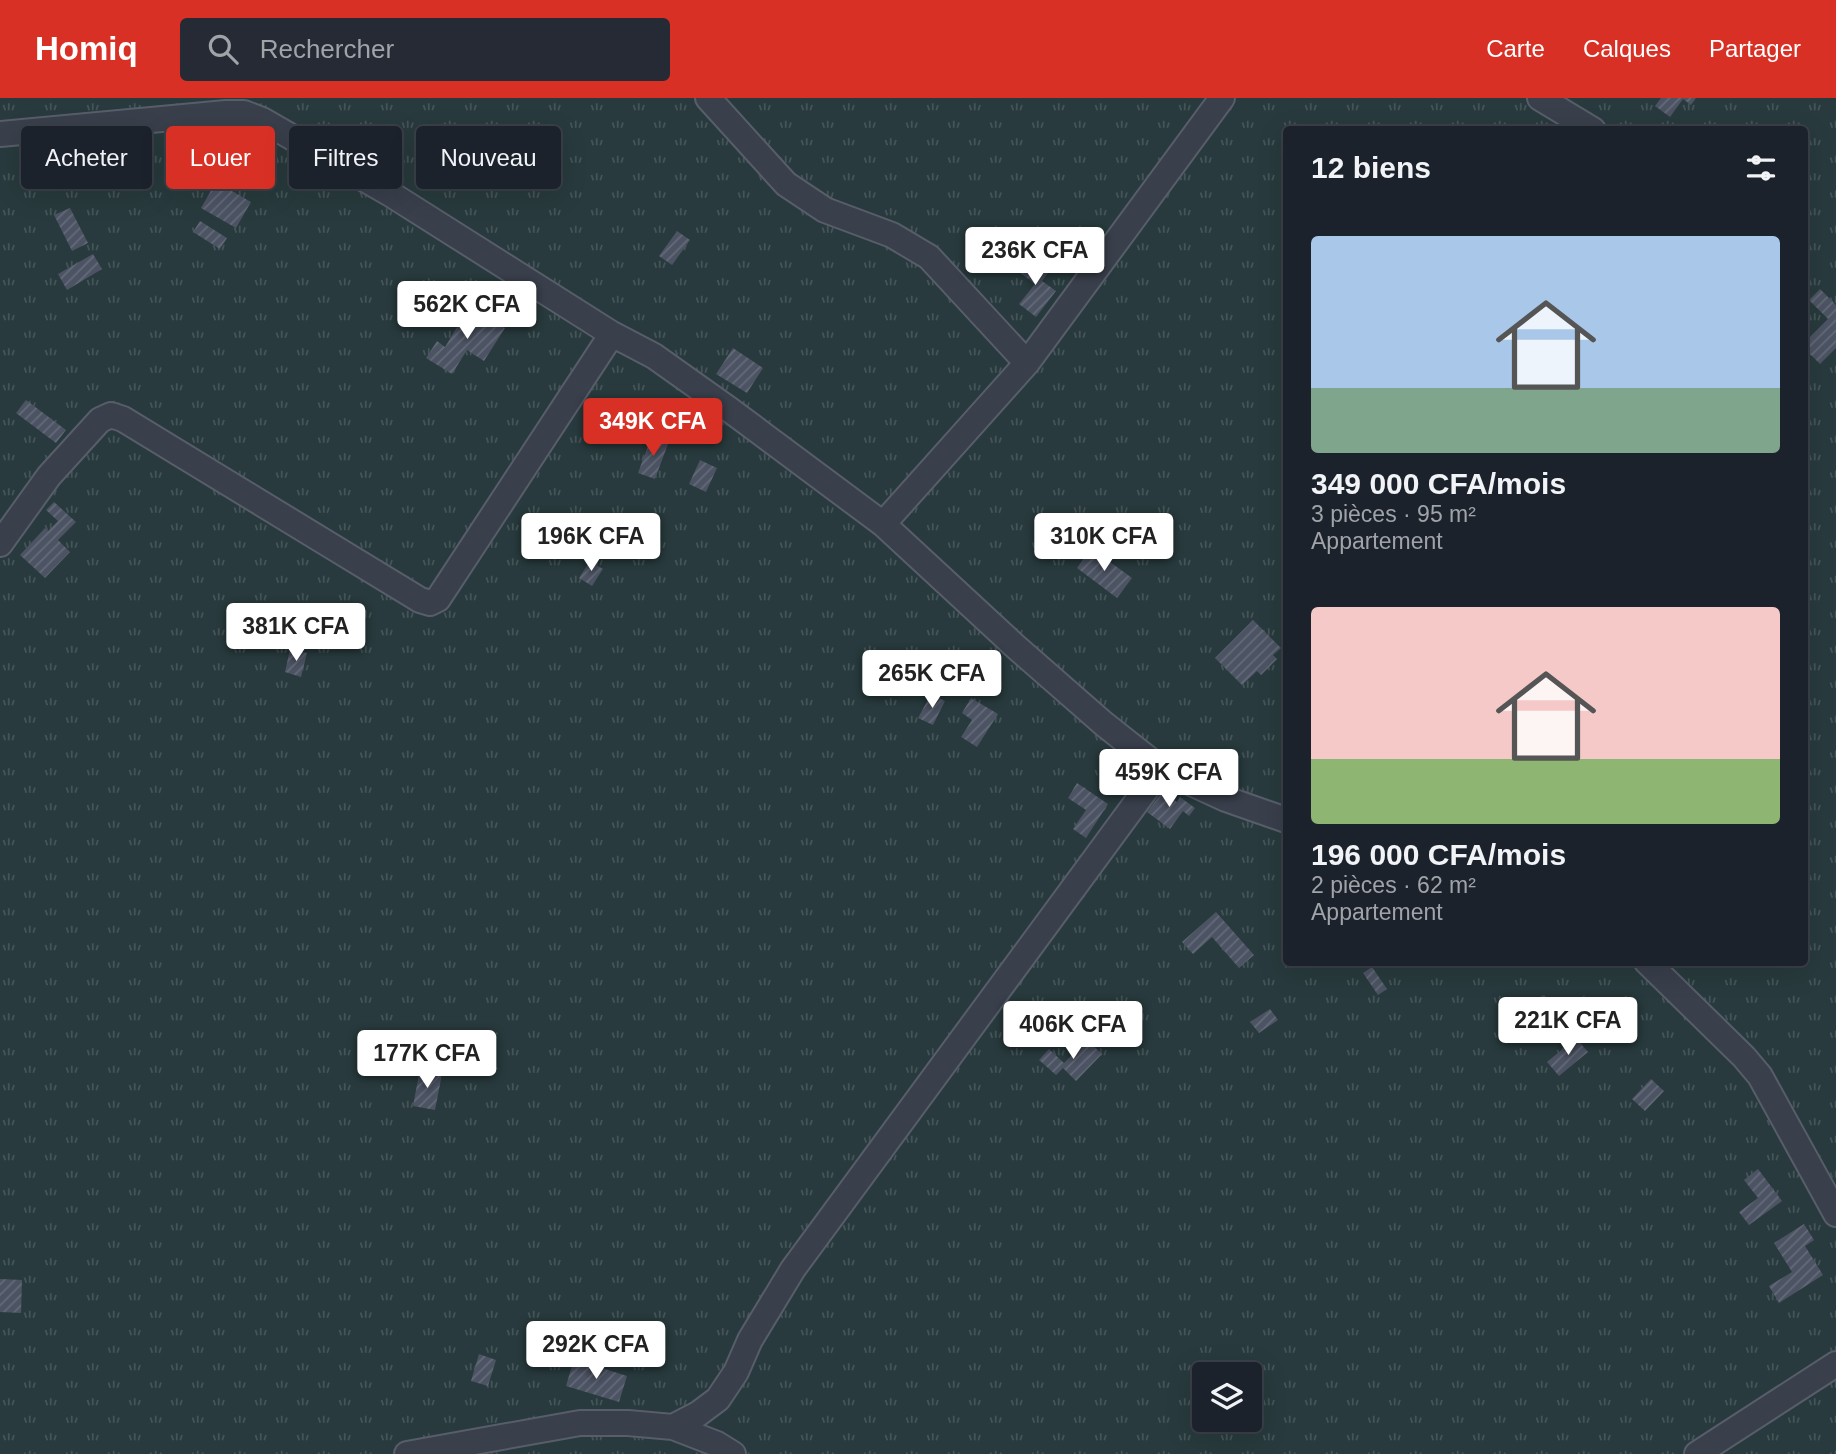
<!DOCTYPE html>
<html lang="fr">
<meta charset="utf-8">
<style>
:root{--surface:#1c222c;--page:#252a34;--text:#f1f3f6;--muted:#a0a4a9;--line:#3a3f48;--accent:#d93025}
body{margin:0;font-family:Helvetica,sans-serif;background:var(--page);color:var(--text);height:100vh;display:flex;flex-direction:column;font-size:26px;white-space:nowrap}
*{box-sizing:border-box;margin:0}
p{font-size:23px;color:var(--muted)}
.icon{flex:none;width:38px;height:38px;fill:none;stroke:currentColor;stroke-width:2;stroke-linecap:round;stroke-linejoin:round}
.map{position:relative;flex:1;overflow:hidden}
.sheet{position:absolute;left:1283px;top:28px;width:525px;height:840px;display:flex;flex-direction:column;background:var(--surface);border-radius:7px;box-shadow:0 7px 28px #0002,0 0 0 2px var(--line)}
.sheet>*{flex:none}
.hud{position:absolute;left:21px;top:28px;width:665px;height:63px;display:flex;gap:14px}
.buttons{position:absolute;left:1192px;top:1264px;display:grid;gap:14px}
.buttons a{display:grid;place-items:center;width:70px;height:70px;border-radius:7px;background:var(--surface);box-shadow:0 7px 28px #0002,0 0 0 2px var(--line);font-size:35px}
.price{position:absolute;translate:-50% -60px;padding:0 16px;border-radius:7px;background:#fff;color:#222;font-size:23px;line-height:46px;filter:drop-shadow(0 2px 4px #0008)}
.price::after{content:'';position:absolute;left:50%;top:42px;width:21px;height:16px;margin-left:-10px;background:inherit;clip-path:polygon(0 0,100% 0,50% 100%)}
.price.on{background:var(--accent);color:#fff}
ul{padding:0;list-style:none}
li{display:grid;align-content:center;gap:14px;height:371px;padding:0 28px}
li span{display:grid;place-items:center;height:217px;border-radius:7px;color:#555}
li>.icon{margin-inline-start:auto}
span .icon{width:126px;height:126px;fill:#fffc;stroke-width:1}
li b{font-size:30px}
h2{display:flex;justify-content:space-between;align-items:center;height:84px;padding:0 28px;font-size:30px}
.chip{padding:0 24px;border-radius:7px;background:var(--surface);box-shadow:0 7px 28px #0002,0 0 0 2px var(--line);font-size:24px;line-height:63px}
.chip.on{background:var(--accent);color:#fff}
header{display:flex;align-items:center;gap:42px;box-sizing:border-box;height:98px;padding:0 35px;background:var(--accent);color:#fff}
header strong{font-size:33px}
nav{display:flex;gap:38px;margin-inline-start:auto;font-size:24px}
.search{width:490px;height:63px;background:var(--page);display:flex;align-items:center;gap:18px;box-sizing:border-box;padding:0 24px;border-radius:7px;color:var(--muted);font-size:26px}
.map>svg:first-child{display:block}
.grass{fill:url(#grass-tufts);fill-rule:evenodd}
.building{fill:url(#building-hatch)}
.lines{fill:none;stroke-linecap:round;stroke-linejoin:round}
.minor-casing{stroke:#575d69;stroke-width:28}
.minor{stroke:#393f4b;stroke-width:24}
</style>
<header>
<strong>Homiq</strong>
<div class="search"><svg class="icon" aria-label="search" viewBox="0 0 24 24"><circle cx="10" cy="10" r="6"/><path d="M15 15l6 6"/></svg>Rechercher</div>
<nav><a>Carte</a><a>Calques</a><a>Partager</a></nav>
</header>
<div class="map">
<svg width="1836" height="1356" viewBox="0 0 1836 1356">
<defs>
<pattern id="grass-tufts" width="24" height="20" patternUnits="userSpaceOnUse" patternTransform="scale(1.75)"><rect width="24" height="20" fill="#283a3d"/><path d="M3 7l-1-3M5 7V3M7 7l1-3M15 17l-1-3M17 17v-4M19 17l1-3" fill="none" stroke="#455458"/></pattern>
<pattern id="building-hatch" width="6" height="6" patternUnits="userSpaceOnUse" patternTransform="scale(1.75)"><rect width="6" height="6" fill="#4c5363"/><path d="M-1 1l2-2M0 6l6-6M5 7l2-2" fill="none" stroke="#646a78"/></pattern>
</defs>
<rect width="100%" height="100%" fill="#262d3b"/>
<path class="grass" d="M0,0H1836V1356H0ZM1286,32H1804V864H1286ZM1204,1276H1250V1321H1204Z"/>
<path class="building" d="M1661,0H1696L1691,7L1683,1L1670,19L1655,8Z
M236,51L267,69L255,88L224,70Z
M216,84L251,104L236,130L201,110Z
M70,110L88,145L72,153L54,117Z
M200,123L227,140L220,151L193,134Z
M677,133L690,142L672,167L659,158Z
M93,156L102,171L67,192L58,176Z
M1026,158L1048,175L1042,183L1056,193L1036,219L1019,206L1035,186L1015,171Z
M1820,191L1836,207V250L1820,266L1804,250V245L1828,221L1809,202Z
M470,208L505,230L484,263L467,252L452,276L426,260L437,243L445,249Z
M733,250L763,270L747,295L716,276Z
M26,302L66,332L56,345L16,315Z
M651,340L668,346L655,381L638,375Z
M700,362L717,370L706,394L689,386Z
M54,404L76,424L58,442L70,454L45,480L20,457L45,430L48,433L58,423L46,412Z
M1091,450L1132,480L1117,500L1077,470Z
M590,463L603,471L592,488L579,480Z
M1253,522L1281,550L1273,557L1277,561L1261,577L1257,573L1242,587L1215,560Z
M290,551L307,555L301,579L285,574Z
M931,596L945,603L933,627L918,620Z
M971,600L998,616L977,649L961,639L972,622L962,615Z
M1077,685L1108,706L1086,740L1073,731L1086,712L1068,700Z
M1163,693L1177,704L1180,699L1195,710L1189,718L1183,713L1170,731L1147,714Z
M1216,814L1254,857L1239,870L1212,839L1193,856L1182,844Z
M1372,869L1387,891L1378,897L1363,875Z
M1544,897L1556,910L1525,939L1513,926Z
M1270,911L1278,922L1259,935L1250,924Z
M1576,940L1588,954L1559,978L1547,964Z
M1087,942L1102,956L1076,983L1063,970L1056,977L1039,962L1049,951L1064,965Z
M420,971L442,976L435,1012L413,1008Z
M1651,981L1664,993L1645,1013L1632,1001Z
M1758,1071L1782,1103L1749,1127L1739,1114L1758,1100L1744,1082Z
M1804,1126L1814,1142L1805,1148L1823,1177L1779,1205L1769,1188L1792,1174L1774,1145Z
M0,1181L22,1182L21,1215L0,1214Z
M479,1256L496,1262L488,1288L471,1283Z
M574,1261L627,1278L619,1304L566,1288Z"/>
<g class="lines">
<defs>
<path id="minor" d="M708,0L786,86L825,112L892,137L929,159L1027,265
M1540,0L1593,32
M0,36L226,15H244L262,22L389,95L612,236L654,258L730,312L883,426L1016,549L1104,626L1161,671L1226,701L1286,722
M883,426L1027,265L1222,0
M0,446L49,378L100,322L111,317L123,321L420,502L430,505L438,501L612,236
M1647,864L1744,959L1760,978L1836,1116
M673,1329L698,1316L718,1301L736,1274L750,1242L793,1171L1161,671
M407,1356L580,1325H628L673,1329L717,1346L733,1356
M1697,1356L1836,1266"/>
</defs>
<use href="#minor" class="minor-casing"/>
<use href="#minor" class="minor"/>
</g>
</svg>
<div class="buttons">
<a><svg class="icon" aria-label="layers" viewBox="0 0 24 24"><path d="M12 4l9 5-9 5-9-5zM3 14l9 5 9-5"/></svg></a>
</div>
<b class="price" style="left:1035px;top:189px">236K CFA</b>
<b class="price" style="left:467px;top:243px">562K CFA</b>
<b class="price on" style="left:653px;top:360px">349K CFA</b>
<b class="price" style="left:591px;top:475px">196K CFA</b>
<b class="price" style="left:1104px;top:475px">310K CFA</b>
<b class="price" style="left:296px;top:565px">381K CFA</b>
<b class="price" style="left:932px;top:612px">265K CFA</b>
<b class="price" style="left:1169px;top:711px">459K CFA</b>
<b class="price" style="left:1568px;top:959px">221K CFA</b>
<b class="price" style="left:1073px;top:963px">406K CFA</b>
<b class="price" style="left:427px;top:992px">177K CFA</b>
<b class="price" style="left:596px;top:1283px">292K CFA</b>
<div class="hud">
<a class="chip">Acheter</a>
<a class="chip on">Louer</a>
<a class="chip">Filtres</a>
<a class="chip">Nouveau</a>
</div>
<section class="sheet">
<h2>12 biens<svg class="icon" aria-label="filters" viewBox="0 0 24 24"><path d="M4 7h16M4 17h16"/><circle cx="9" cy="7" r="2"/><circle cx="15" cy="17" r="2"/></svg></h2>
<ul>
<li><span style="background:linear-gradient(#a9c7e8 70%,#7fa58c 0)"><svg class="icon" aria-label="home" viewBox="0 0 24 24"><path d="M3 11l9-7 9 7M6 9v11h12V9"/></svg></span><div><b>349 000 CFA/mois</b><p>3 pièces · 95 m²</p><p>Appartement</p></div></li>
<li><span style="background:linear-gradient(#f6c9c9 70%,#8fb573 0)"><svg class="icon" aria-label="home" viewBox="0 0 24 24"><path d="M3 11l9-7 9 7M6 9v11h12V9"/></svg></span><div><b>196 000 CFA/mois</b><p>2 pièces · 62 m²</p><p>Appartement</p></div></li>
</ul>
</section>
</div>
